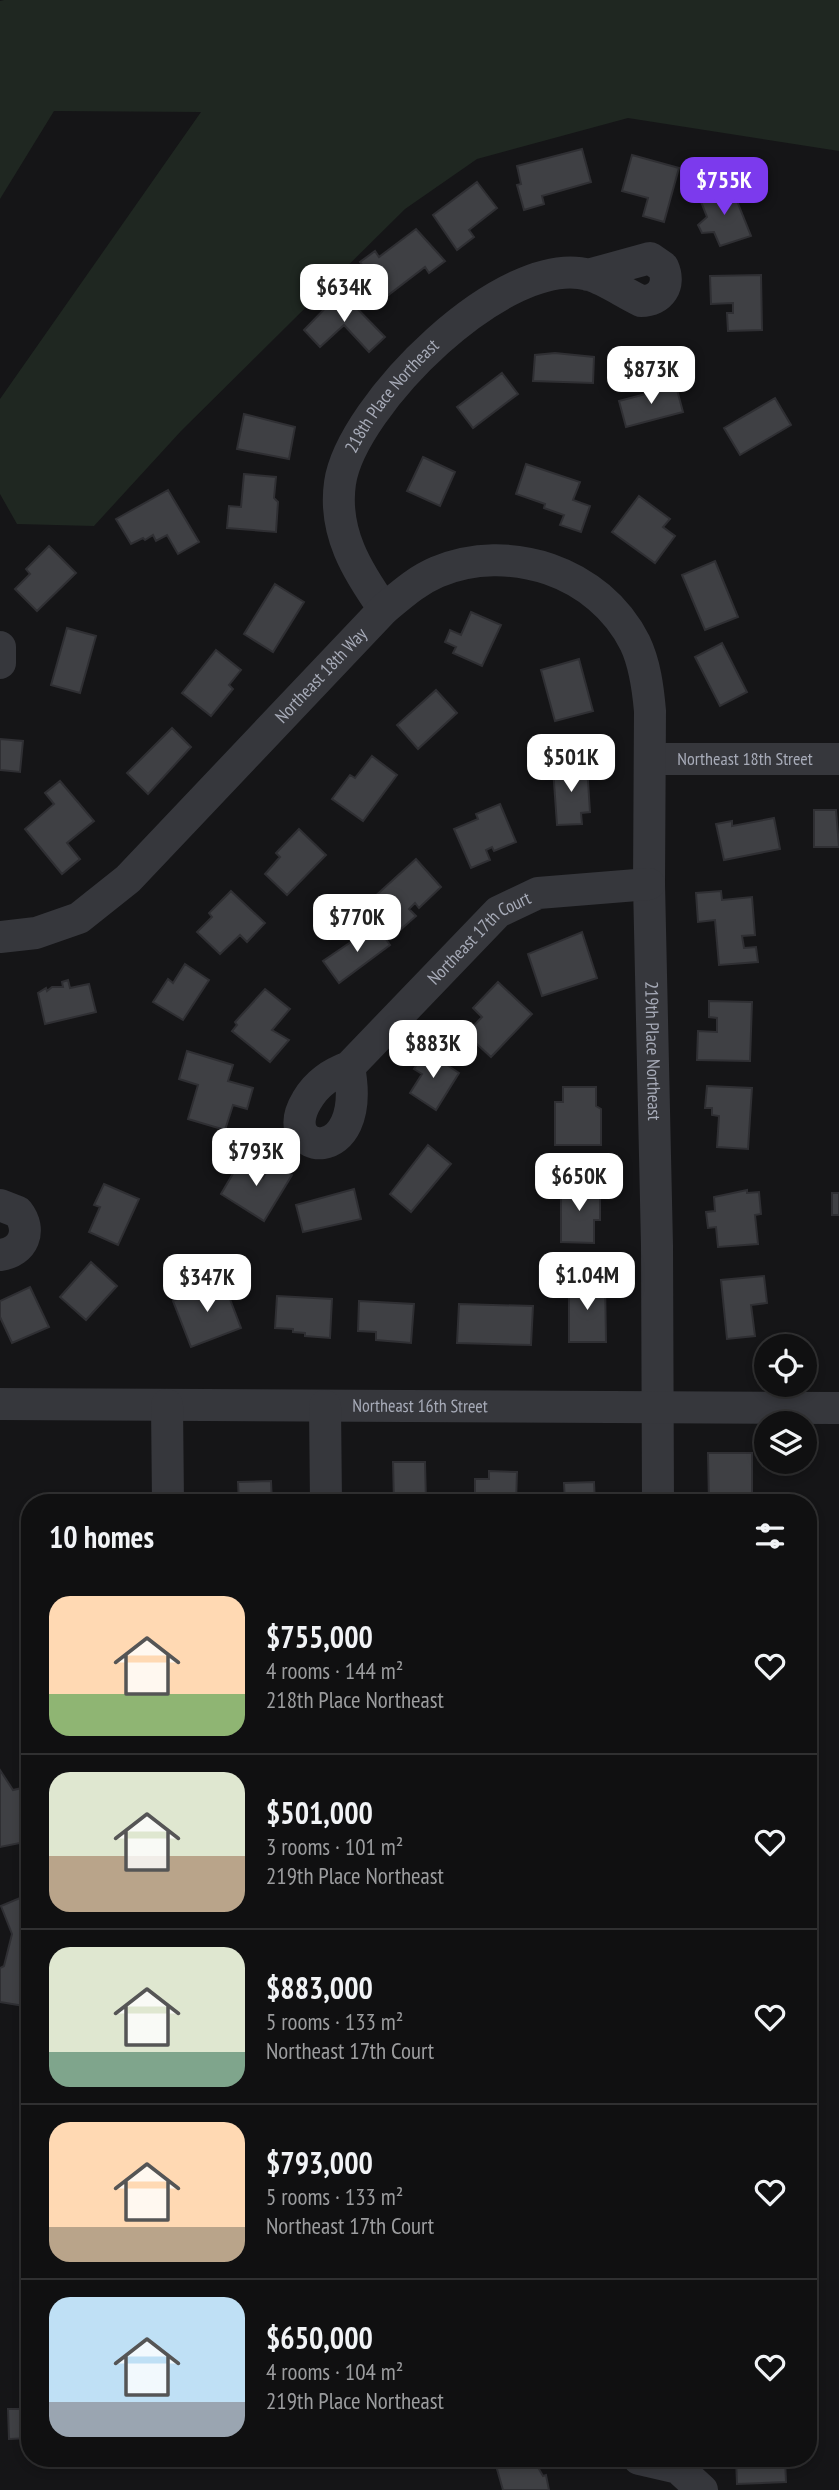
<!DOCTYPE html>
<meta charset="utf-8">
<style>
:root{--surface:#101011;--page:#19191a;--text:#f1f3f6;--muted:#9c9d9f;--line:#303031;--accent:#7c3aed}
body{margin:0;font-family:"PT Sans Narrow",sans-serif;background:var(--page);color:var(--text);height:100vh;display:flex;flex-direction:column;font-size:26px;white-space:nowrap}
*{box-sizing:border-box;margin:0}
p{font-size:23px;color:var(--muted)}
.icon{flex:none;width:38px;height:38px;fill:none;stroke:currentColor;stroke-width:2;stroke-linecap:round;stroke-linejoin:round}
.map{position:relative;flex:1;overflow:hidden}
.drawer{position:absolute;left:21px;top:1494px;width:796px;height:973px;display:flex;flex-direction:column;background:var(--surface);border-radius:28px;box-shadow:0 4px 10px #0003,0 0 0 2px var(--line)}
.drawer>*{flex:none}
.tools{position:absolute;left:754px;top:1334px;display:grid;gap:14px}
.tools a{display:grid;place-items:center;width:63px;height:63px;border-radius:50%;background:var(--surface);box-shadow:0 4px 10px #0003,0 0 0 2px var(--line);font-size:35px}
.price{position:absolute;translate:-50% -60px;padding:0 16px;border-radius:14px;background:#fff;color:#222;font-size:23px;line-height:46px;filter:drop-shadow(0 2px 4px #0008)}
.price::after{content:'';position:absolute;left:50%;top:42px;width:21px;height:16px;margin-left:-10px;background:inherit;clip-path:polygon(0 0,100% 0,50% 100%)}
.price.selected{background:var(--accent);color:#fff}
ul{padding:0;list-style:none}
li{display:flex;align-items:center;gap:21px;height:175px;padding:0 28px}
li+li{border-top:2px solid var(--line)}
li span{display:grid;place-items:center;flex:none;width:196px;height:140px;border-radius:21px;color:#555}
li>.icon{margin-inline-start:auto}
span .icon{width:84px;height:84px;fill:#fffc;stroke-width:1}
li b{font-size:30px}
h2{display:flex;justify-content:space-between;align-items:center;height:84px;padding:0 28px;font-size:30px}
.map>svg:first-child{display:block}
.green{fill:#1f2721}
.building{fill:#3f4044;stroke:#2f2f33;stroke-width:2}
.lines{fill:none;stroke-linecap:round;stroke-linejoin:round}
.minor{stroke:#36373c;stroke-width:32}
.labels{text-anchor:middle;stroke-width:7;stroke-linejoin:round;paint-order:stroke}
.street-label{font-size:18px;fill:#a7abb8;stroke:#101012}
</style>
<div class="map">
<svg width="839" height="2490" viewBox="0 0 839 2490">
<rect width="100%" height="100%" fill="#151517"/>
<path class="green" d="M4,0H839V151L628,118L477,159L405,209L181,431L94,526L17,524L0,494V399L201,112L54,111L0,199V1Z"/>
<path class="building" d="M582,149L591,182L542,196L544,204L524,210L517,185L521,184L517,166Z
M632,155L679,168L664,222L643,216L648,198L622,191Z
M477,182L497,208L469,230L474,237L457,250L433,215Z
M731,186L751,236L720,246L714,232L702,233L698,225L707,217L700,199Z
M416,229L445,261L429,273L425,267L387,296L360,262L375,251L379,257Z
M761,275L762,330L728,331L727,313H733V303L711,304L710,276Z
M341,292L385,337L369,352L344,325L320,347L304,330Z
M555,353L594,357L593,383L533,381L535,355Z
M502,373L518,394L473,428L457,407Z
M676,386L683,412L626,427L619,401Z
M775,398L791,425L740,455L724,428Z
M244,414L295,427L289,459L237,449Z
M423,457L455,472L440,506L407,491Z
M526,464L580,482L573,500L590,506L581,532L560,525L564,515L544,508L545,504L516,494Z
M244,474L276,477L274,498L278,502L276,532L227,528L229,506L241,507Z
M168,490L199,542L178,554L167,535L156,541L153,535L145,540L143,538L131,544L116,519Z
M639,496L670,519L663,527L675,536L655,563L612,532Z
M49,546L76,573L37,611L15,589L30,574L26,569Z
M715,561L738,617L705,630L682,575Z
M275,584L304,602L273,652L244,634Z
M471,612L501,625L482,666L453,653L456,647L445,642L450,630L461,635Z
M67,628L96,636L80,693L51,685Z
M722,643L747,692L720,706L695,657Z
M216,650L241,670L229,685L233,689L211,716L182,693Z
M579,659L593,711L555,721L541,670Z
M436,690L457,713L418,749L397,725Z
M172,728L191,747L148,794L127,773Z
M0,739L23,741L20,772L0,770Z
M372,756L397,775L363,821L332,799L350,775L355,778Z
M587,766L590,812L581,813L582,824L557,825L553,768Z
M60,781L94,821L67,843L80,859L62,874L25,829L54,804L45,793Z
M500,804L516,842L494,851L492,847L486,850L490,860L471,868L454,829L478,819L476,814Z
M814,810H836L839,847H814Z
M774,818L780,849L724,860L716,824L732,821V826Z
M299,829L326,855L287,895L265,874L280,857L276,853Z
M416,859L441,887L419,908L415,903L409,909L416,916L400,930L372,899Z
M231,891L265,923L247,942L240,935L220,954L197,932L212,917L209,913Z
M721,891L722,900L752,897L755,935L742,936L744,948L756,947L758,962L719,965L715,920L698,922L696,893Z
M376,925L390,945L339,983L323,961Z
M582,932L597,978L542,996L528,954Z
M185,964L209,980L183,1020L153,1002L168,979L173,983Z
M68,980L70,988L89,984L96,1012L45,1024L38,993L46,988L47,991L52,987H63L62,982Z
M498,982L532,1014L491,1057L466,1034L482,1017L473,1008Z
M265,989L290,1009L272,1030L289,1040L270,1062L232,1031L237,1025L235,1022Z
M709,1001L752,1002L750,1061L697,1060L698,1031L717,1032V1018L709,1017Z
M187,1051L233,1065L228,1081L253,1088L247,1109L233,1105L225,1130L188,1119L198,1085L179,1079Z
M426,1051L459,1073L436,1110L410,1093L422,1074L414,1069Z
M707,1086L752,1088L748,1149L717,1147L719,1116L712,1115V1108H705Z
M563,1087H596V1106L601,1109V1145H555V1102H563Z
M428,1145L451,1164L411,1212L390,1194Z
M241,1160L254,1168L256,1165L261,1168L257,1175L263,1178L272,1162L292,1175L264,1221L221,1194Z
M104,1184L139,1199L118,1245L89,1232L100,1207L94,1205Z
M561,1186L600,1187V1220H594V1243L561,1242Z
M354,1189L361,1219L303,1232L296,1205Z
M747,1190V1193L759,1192L761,1214L755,1215L758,1244L718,1247L716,1227L708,1228L706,1212L715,1211L714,1197Z
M832,1193H839V1215H832Z
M91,1262L117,1286L86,1320L60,1297Z
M764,1276L767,1303L751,1305L755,1336L727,1339L721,1280Z
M223,1281L241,1328L191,1347L173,1301Z
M569,1281H605L606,1342H569Z
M30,1287L49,1327L12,1343L0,1317V1301Z
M277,1296L332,1299L330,1338L305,1336V1333L293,1332V1329L275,1328Z
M359,1301L414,1304L411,1343L376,1340V1332L358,1331Z
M459,1304L533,1306L531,1345L457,1343Z
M708,1453H752V1496H785V1503H709Z
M393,1462H425L426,1503H394Z
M489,1471L517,1472L516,1503H475V1479H489Z
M271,1481L272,1503H239L238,1482Z
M594,1482L595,1503H565L564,1483Z
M0,1770L13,1790L26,1787L30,1803V1841L0,1847Z
M27,1895L30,1902V2007L0,2002V1968L4,1966L12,1934L1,1906Z
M23,2201H30V2224H22Z
M8,2409H30V2438L9,2439Z
M503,2459H538L535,2462L543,2476L546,2475L549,2490H503L495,2462Z
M736,2459H785L786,2482L737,2484Z"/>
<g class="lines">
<g class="minor">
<path id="s1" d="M384,609C357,571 333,532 340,483C351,406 506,251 589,275C606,280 624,293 641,301C661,301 671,285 663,267L650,258L588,275"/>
<path d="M0,647V663"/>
<path id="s2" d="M652,759H839"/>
<path id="s3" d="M0,937L36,933L79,918L128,879L384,609C401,595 416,581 437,572C509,542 599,571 635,643C645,664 648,688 650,711L649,884L657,1246L658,1503"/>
<path id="s4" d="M349,1067C369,1170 273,1156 307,1100C317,1083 331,1074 349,1067L498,912L538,893L649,884"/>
<path d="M0,1205L18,1212C32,1230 24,1252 0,1255"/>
<path id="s5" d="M0,1404L839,1408"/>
<path d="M167,1405L168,1503"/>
<path d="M325,1406L326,1503"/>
<path d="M639,2459L678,2468L702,2490"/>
</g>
</g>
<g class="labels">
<g class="street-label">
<text dy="6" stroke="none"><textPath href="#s1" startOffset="240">218th Place Northeast</textPath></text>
<text dy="6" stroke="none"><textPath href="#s3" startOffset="425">Northeast 18th Way</textPath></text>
<text dy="6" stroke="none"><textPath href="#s2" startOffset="93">Northeast 18th Street</textPath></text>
<text dy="6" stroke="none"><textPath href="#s4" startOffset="387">Northeast 17th Court</textPath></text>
<text dy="6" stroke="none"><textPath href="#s3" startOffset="1222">219th Place Northeast</textPath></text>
<text dy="6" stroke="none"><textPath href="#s5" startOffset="420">Northeast 16th Street</textPath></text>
</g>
</g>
</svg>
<div class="tools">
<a><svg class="icon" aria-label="locate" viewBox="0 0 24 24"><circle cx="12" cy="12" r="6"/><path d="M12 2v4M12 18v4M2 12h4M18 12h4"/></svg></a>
<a><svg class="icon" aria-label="layers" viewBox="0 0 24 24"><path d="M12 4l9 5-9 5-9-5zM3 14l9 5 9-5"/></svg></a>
</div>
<b class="price selected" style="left:724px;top:217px">$755K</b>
<b class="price" style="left:344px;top:324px">$634K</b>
<b class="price" style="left:651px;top:406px">$873K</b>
<b class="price" style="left:571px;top:794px">$501K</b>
<b class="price" style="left:357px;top:954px">$770K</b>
<b class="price" style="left:433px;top:1080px">$883K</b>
<b class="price" style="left:256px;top:1188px">$793K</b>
<b class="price" style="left:579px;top:1213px">$650K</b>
<b class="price" style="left:587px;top:1312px">$1.04M</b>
<b class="price" style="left:207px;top:1314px">$347K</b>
<section class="drawer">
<h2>10 homes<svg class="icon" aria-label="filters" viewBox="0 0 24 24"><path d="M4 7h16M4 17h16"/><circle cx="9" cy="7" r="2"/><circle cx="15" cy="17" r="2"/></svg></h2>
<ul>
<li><span style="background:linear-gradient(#ffd9b3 70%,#8fb573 0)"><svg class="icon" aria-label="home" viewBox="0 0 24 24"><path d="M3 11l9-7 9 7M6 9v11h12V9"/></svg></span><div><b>$755,000</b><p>4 rooms · 144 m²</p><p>218th Place Northeast</p></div><svg class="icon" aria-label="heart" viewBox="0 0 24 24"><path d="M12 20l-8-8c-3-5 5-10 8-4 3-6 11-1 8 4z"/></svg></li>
<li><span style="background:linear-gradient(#dfe7d0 60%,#b9a48a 0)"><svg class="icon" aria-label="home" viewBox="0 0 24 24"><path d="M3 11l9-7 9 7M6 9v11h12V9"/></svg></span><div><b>$501,000</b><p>3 rooms · 101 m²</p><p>219th Place Northeast</p></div><svg class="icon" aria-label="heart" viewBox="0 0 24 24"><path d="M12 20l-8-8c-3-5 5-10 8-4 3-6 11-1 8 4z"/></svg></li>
<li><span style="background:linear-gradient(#dfe7d0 75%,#7fa58c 0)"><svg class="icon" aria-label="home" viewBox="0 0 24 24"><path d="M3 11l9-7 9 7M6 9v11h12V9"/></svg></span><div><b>$883,000</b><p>5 rooms · 133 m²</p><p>Northeast 17th Court</p></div><svg class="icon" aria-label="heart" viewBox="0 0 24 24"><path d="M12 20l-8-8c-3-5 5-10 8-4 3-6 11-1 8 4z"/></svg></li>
<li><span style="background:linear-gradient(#ffd9b3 75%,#b9a48a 0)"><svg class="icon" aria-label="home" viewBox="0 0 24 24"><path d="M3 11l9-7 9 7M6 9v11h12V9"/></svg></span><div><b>$793,000</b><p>5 rooms · 133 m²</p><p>Northeast 17th Court</p></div><svg class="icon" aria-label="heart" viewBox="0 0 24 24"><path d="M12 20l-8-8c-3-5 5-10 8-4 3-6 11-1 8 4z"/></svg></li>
<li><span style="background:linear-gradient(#bfe0f5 75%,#9aa5b1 0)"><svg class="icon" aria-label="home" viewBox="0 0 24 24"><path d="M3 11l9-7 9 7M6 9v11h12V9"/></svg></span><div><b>$650,000</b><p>4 rooms · 104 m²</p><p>219th Place Northeast</p></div><svg class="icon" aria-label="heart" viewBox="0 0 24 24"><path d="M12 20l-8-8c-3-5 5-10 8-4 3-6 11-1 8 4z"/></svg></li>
</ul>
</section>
</div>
